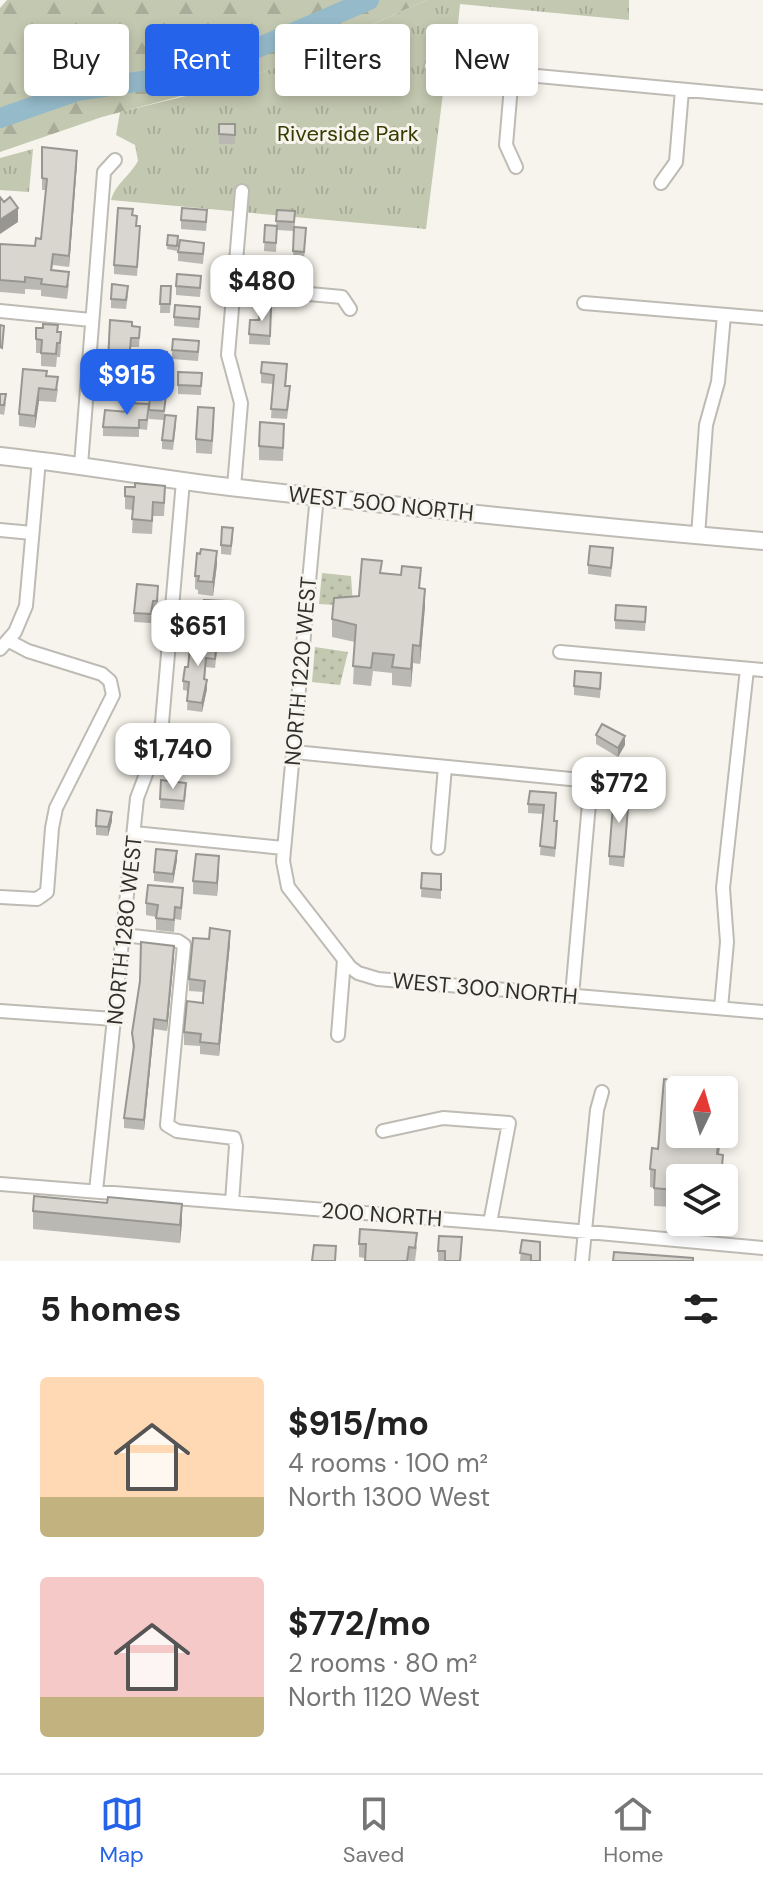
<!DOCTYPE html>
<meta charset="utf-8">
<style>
:root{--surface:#fff;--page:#f2f2f2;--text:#222;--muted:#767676;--line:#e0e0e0;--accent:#2563eb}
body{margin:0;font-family:"DM Sans",sans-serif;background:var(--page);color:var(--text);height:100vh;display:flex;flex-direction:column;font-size:30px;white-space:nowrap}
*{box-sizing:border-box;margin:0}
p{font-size:26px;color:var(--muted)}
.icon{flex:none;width:44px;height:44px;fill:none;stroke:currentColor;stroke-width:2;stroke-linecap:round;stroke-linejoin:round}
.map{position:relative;height:1261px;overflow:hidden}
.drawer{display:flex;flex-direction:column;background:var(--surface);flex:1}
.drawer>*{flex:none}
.top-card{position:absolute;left:24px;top:24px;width:716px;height:72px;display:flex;gap:16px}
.needle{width:52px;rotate:5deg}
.controls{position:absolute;left:666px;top:1076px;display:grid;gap:16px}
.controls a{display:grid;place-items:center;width:72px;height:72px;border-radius:8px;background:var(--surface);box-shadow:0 4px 12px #0003;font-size:40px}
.price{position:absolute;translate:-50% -68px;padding:0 18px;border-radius:16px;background:#fff;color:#222;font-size:26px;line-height:52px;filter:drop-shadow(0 2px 4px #0008)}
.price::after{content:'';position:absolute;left:50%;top:48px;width:24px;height:18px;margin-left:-12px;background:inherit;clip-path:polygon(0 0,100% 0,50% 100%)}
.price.on{background:var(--accent);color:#fff}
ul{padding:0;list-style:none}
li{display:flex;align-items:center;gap:24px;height:200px;padding:0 40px}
li span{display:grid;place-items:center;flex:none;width:224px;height:160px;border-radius:8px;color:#555}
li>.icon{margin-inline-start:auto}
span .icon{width:96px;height:96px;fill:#fffc;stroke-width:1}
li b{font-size:34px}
h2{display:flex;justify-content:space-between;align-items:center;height:96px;padding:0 40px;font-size:34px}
.chip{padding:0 28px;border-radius:8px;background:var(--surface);box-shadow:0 4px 12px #0003;font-size:28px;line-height:72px}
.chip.on{background:var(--accent);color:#fff}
.menu{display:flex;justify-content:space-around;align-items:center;height:112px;border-top:2px solid var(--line);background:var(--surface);font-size:22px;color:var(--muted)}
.menu a{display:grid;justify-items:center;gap:4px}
.menu .on{color:var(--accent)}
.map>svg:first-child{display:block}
.grass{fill:url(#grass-dots)}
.forest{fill:url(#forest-firs)}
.park{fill:url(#park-tufts)}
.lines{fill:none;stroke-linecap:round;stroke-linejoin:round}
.river{stroke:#95baca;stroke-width:20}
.minor-casing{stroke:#bdbbb4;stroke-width:16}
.tertiary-casing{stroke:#bdbbb4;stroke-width:20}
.minor{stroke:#fff;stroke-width:12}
.tertiary{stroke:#fff;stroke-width:16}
.wall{fill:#bab8b2}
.shaded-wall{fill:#979691}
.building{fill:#d8d6cf;stroke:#979691;stroke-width:2}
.labels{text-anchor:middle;stroke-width:6;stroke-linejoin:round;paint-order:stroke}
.park-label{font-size:22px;fill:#363b00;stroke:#f6f4ec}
.street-label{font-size:22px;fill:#2f2f2c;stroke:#f6f4ec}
</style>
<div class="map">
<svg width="763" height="1261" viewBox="0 0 763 1261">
<defs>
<pattern id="grass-dots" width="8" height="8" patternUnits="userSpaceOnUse" patternTransform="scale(2)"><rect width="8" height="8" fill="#c3c8b0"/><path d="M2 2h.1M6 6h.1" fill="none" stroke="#a8ac98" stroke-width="1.8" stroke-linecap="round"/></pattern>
<pattern id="forest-firs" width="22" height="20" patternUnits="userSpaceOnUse" patternTransform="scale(2)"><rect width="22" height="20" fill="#c3c8b0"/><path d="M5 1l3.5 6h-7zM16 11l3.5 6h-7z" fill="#a8ac98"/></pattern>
<pattern id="park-tufts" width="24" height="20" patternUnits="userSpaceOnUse" patternTransform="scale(2)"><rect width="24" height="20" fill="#c3c8b0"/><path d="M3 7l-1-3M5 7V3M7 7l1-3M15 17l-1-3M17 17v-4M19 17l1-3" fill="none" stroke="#a8ac98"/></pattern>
</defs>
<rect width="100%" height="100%" fill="#f6f4ec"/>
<path class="grass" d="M322,573L351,576L353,606L319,604Z
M315,647L348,652L340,685L312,682Z"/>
<path class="forest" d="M7,0H427L274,68L237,81L102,117L0,152V8Z"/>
<path class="park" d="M427,0H629V20L460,4L453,77H445L426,229L111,200C116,183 129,177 138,161L135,145L116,135L120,112L215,89L274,68Z
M33,149L29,192L0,190V158Z"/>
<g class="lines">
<path class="river" d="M0,118L77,91L201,72L369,0"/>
<defs>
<path id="minor" d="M431,66L763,97
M512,74L506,145L516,167
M661,183L676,162L682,90
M234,287L342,297L350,309
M584,303L763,318
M0,311L91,320
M81,465L104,172L115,160
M234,487L241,403L228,355L242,191
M317,495L283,861L288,887L350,967L358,973L378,979L763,1012
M0,530L32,533
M698,536L706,425L718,382L724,315
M0,649L15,632L26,606L39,460
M560,652L763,670
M294,752L591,781L572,995
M134,833L283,848
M438,848L445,767
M0,897L37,899L47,892L52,828L56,808L113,695L110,681L102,674L28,651L9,641
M123,935L178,941L184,945L167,1125L177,1131L234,1138L236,1146L232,1202
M721,1008L727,942L723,888L747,669
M0,1011L114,1019
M338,1035L344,960
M383,1131L443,1118L509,1123L490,1223
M0,1184L490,1223L763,1248
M96,1191L137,798L157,745L162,723L183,481
M582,1261L597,1110L602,1092"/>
<path id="tertiary" d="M0,456C77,464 153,478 230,487C407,507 585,526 763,541"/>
</defs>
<use href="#minor" class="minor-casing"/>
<use href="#tertiary" class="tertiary-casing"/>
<use href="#minor" class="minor"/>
<use href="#tertiary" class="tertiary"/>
</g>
<path class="wall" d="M219,124H235V144H219Z
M42,147L77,163L69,267L53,265L52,270L69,284L67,299L41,296V290L25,289V294L0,292V244L35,246L41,239L46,190H42Z
M277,210L295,211V227L306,228L304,261L293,260L294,231L277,230L276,252L264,251L265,225L276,226Z
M133,215L140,235L137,276L114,274V265Z
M181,220H207L206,231L181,229Z
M168,235L178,236L177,251L167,249Z
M178,252H204L203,264L178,261Z
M201,285L200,297L176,295V286Z
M161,286H171L170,313H160Z
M128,295L126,309L111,308V299Z
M271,307L270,345L249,344L250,320H259Z
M174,317H200L199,328L174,326Z
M110,320L132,326L140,327L139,347H131L128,381L120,380L119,393L107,392Z
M58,332L61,346L60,357H57L56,367L41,366V353H36V339Z
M172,350H199L198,361L172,359Z
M167,352L166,379L155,378V369Z
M178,372L202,373L201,395L178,394Z
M261,373H287L286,386L290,395L287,419L271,418L273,384L261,383Z
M47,376L58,389L56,402L39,401L35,428L19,426V414Z
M0,394L6,403L4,415L0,414Z
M150,394L166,395L164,420L149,419Z
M128,412L149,413L147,430L139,429V437L103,436V427Z
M214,422L212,454L196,453V439Z
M176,425L173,450L162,449V440Z
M284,438L283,461L259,460V446Z
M125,496L165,499L164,516H153L152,534L132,533L133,510L125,509Z
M233,537L231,555L221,554V545Z
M613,557L611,577L588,574V565Z
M217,564L213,596L198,594V590L195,589V576Z
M382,573L420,588L425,606L420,664L413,663L411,687L392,685V673L373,671L371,686L353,684L355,642L332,637V619L359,596Z
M158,595L157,610H153L151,623L134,622V613Z
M204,600L225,610L224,622L218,621L217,633L205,632Z
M646,617L645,631L615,629V620Z
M217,650L215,668L206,667L205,680L207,689L202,712L187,710L188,691L183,690V681L188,667Z
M601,682L600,698L574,695V686Z
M596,735L625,745L618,757L596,744Z
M193,742L192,752L194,762V772L181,770V761H179V752Z
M161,780L186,792L184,810L160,808Z
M556,802L554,821L557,830L555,857L540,855L543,814L528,813V804Z
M629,804L624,867L609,865V856Z
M112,821L108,836L96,835V826Z
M177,860L173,883L154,881V872Z
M219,869L217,896L193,894V881Z
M422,873L441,874V899L421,897Z
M183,900L181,920L175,919L174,932L156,930V917L146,915V903Z
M230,943L219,1056L200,1054V1046L184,1045V1032L203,1003L204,992L189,991V979Z
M174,956L167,1031L154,1029L144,1130L124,1128V1118L133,1051L132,1033Z
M706,1084L721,1134L719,1154L723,1155L722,1178H680V1212H673V1207L654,1206V1188L650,1187V1169L658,1149Z
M107,1203L182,1222L180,1243L33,1229V1211Z
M462,1237L461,1261H438V1251Z
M522,1240L540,1261H520Z
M359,1244L417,1246L415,1261H365V1258L359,1257Z"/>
<path class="shaded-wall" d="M77,151V163L69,267V256Z
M18,208V222L0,234V220Z
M39,388V401L35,428V416Z
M217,551V564L213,596V582Z
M425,589V606L420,664V646Z
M413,645V663L411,687V669Z
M207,680V689L202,712V703Z
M625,736V745L618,757V748Z
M112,812V821L108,836V827Z
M177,851V860L173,883V874Z
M219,856V869L217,896V883Z
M230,931V943L219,1056V1044Z
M174,946V956L167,1031V1021Z
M154,1019V1029L144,1130V1120Z
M719,1134H721L717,1172V1154Z
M182,1204V1222L180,1243V1225Z"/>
<path class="building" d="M219,124H235V135L219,134Z
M42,147L77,151L69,256L53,254L51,270L69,272L67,287L41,284L42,279L25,277V282L0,280V244L35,246L36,238L41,239L47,179L42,178Z
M0,197L4,202L10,197L18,208L0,220Z
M118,208L133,209L132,215L137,216L136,226H140L137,267L114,265Z
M182,208L207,210L206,222L181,220Z
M277,210L295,211L294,222L276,221Z
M265,225L277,226L276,243L264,242Z
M294,227L306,228L304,252L293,251Z
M168,235L178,236L177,246L167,245Z
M180,240L204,243L203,254L178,252Z
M177,274L201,276L200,288L176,286Z
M112,284L128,286L126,300L111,299Z
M161,286H171L170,304H160Z
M175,305L200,307L199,319L174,317Z
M260,306L271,307L270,336L249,334L250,320H259Z
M110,320L132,322V326L140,327L139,338H131L128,372H120L119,384H107Z
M43,324L58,325L57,332H61L60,343H57L56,354L41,353L42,340L36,339V328H43Z
M0,325L4,326L2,348L0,347Z
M173,339L199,341L198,352L172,350Z
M157,351L167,352L166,370L155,369Z
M262,362L287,364L285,386H290L287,410L271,409L274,375L261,373Z
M23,369L47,371L46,376L58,377L56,390L39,388L35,416L19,414Z
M178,372L202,373L201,386L178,385Z
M0,394H6L4,405H0Z
M150,394L166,395L164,411L149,410Z
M128,403L149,404L147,420H139V428L103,427L105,410L128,412Z
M198,407L214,408L212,441L196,439Z
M165,415L176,416L173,441L162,440Z
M260,422L284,424L283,448L259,446Z
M135,483L165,486L164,503L153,502L152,521L132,519L134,497L125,496V487H135Z
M222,527L233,528L231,546L221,545Z
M590,546L613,548L611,568L588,565Z
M201,549L217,551L213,582L198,581L199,576H195L197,553L200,554Z
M362,559L382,561L380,573L401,575L402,566L421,568L419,588L425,589L420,646L413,645L411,669L392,667L394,655L373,653L371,668L353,666L356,625L332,619L334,598L359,596Z
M137,584L158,586L157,601H153L151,614L134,613Z
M204,600L225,601L224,612H218L217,624L205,623Z
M616,605L646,607L645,622L615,620Z
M191,638L217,641L215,659L206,658L204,679L207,680L202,703L187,701L189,682L183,681L185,667H188Z
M575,671L601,673L600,689L574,686Z
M602,724L625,736L618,748L596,735Z
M180,732L193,733L191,752L194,753V762L181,761L182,752H179Z
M161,780L186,783L184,801L160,799Z
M530,791L556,793L554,821H557L555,848L540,846L544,805L528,804Z
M614,793L629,795L624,857L609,856Z
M97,810L112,812L108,827L96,826Z
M156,849L177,851L173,874L154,872Z
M196,854L219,856L217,883L193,881Z
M422,873L441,874V890L421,888Z
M148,885L183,888L181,908L175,907L174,920L156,918L158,905L146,903Z
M210,928L230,931L219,1044L200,1042L201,1034L184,1032L187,1001L203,1003V998L205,981L189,979L193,938L209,939Z
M141,942L174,946L167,1021L154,1019L144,1120L124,1118L134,1046L132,1033L140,981Z
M690,1078L706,1080V1084L724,1085L723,1090H680V1134H719L717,1154L723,1155L721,1176L716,1175L715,1178H680V1194H673V1190L654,1188L655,1170L650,1169L652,1148L658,1149L664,1079L690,1082Z
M34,1196L107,1203L108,1197L182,1204L180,1225L33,1211Z
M360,1229L417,1233L415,1248L409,1247L407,1261H365L366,1244H359Z
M439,1236L462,1237L460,1261H445V1251H438Z
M522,1240L540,1242V1261H531V1255L520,1253Z
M314,1245L336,1246L335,1261H312Z
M614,1252L693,1258V1261H613Z"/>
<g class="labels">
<g class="park-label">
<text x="348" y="141">Riverside Park</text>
</g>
<g class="street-label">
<text transform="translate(381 503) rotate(6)" y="8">WEST 500 NORTH</text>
<text transform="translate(300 671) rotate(-85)" y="8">NORTH 1220 WEST</text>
<text transform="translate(124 930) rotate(-84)" y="8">NORTH 1280 WEST</text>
<text transform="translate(485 988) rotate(5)" y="8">WEST 300 NORTH</text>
<text transform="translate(382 1214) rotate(4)" y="8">200 NORTH</text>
</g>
</g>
</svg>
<div class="controls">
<a><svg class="needle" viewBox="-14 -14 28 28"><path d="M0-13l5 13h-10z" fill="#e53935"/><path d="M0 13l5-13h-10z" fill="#767676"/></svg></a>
<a><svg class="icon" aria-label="layers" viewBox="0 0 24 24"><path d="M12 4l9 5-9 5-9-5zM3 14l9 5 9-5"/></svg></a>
</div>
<b class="price" style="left:262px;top:323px">$480</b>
<b class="price on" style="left:127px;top:417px">$915</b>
<b class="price" style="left:198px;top:668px">$651</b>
<b class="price" style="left:173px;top:791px">$1,740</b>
<b class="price" style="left:619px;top:825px">$772</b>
<div class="top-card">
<a class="chip">Buy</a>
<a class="chip on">Rent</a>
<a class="chip">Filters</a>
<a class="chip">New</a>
</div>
</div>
<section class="drawer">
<h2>5 homes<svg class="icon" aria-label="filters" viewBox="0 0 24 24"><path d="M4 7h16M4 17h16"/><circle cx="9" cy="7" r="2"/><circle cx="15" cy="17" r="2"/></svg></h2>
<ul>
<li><span style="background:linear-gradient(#ffd9b3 75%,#c2b280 0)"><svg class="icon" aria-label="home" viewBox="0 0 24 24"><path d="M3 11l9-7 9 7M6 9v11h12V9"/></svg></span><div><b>$915/mo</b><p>4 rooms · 100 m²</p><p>North 1300 West</p></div></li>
<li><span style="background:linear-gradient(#f6c9c9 75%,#c2b280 0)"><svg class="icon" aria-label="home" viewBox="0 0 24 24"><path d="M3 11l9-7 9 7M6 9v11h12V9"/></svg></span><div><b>$772/mo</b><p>2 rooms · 80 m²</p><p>North 1120 West</p></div></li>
</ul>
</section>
<nav class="menu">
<a class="on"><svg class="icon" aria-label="map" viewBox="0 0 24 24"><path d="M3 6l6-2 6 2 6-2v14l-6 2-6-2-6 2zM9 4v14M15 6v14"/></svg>Map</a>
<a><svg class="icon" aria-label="saved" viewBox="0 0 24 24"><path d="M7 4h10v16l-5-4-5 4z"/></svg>Saved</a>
<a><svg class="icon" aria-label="home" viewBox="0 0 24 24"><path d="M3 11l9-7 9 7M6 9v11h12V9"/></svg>Home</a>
</nav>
